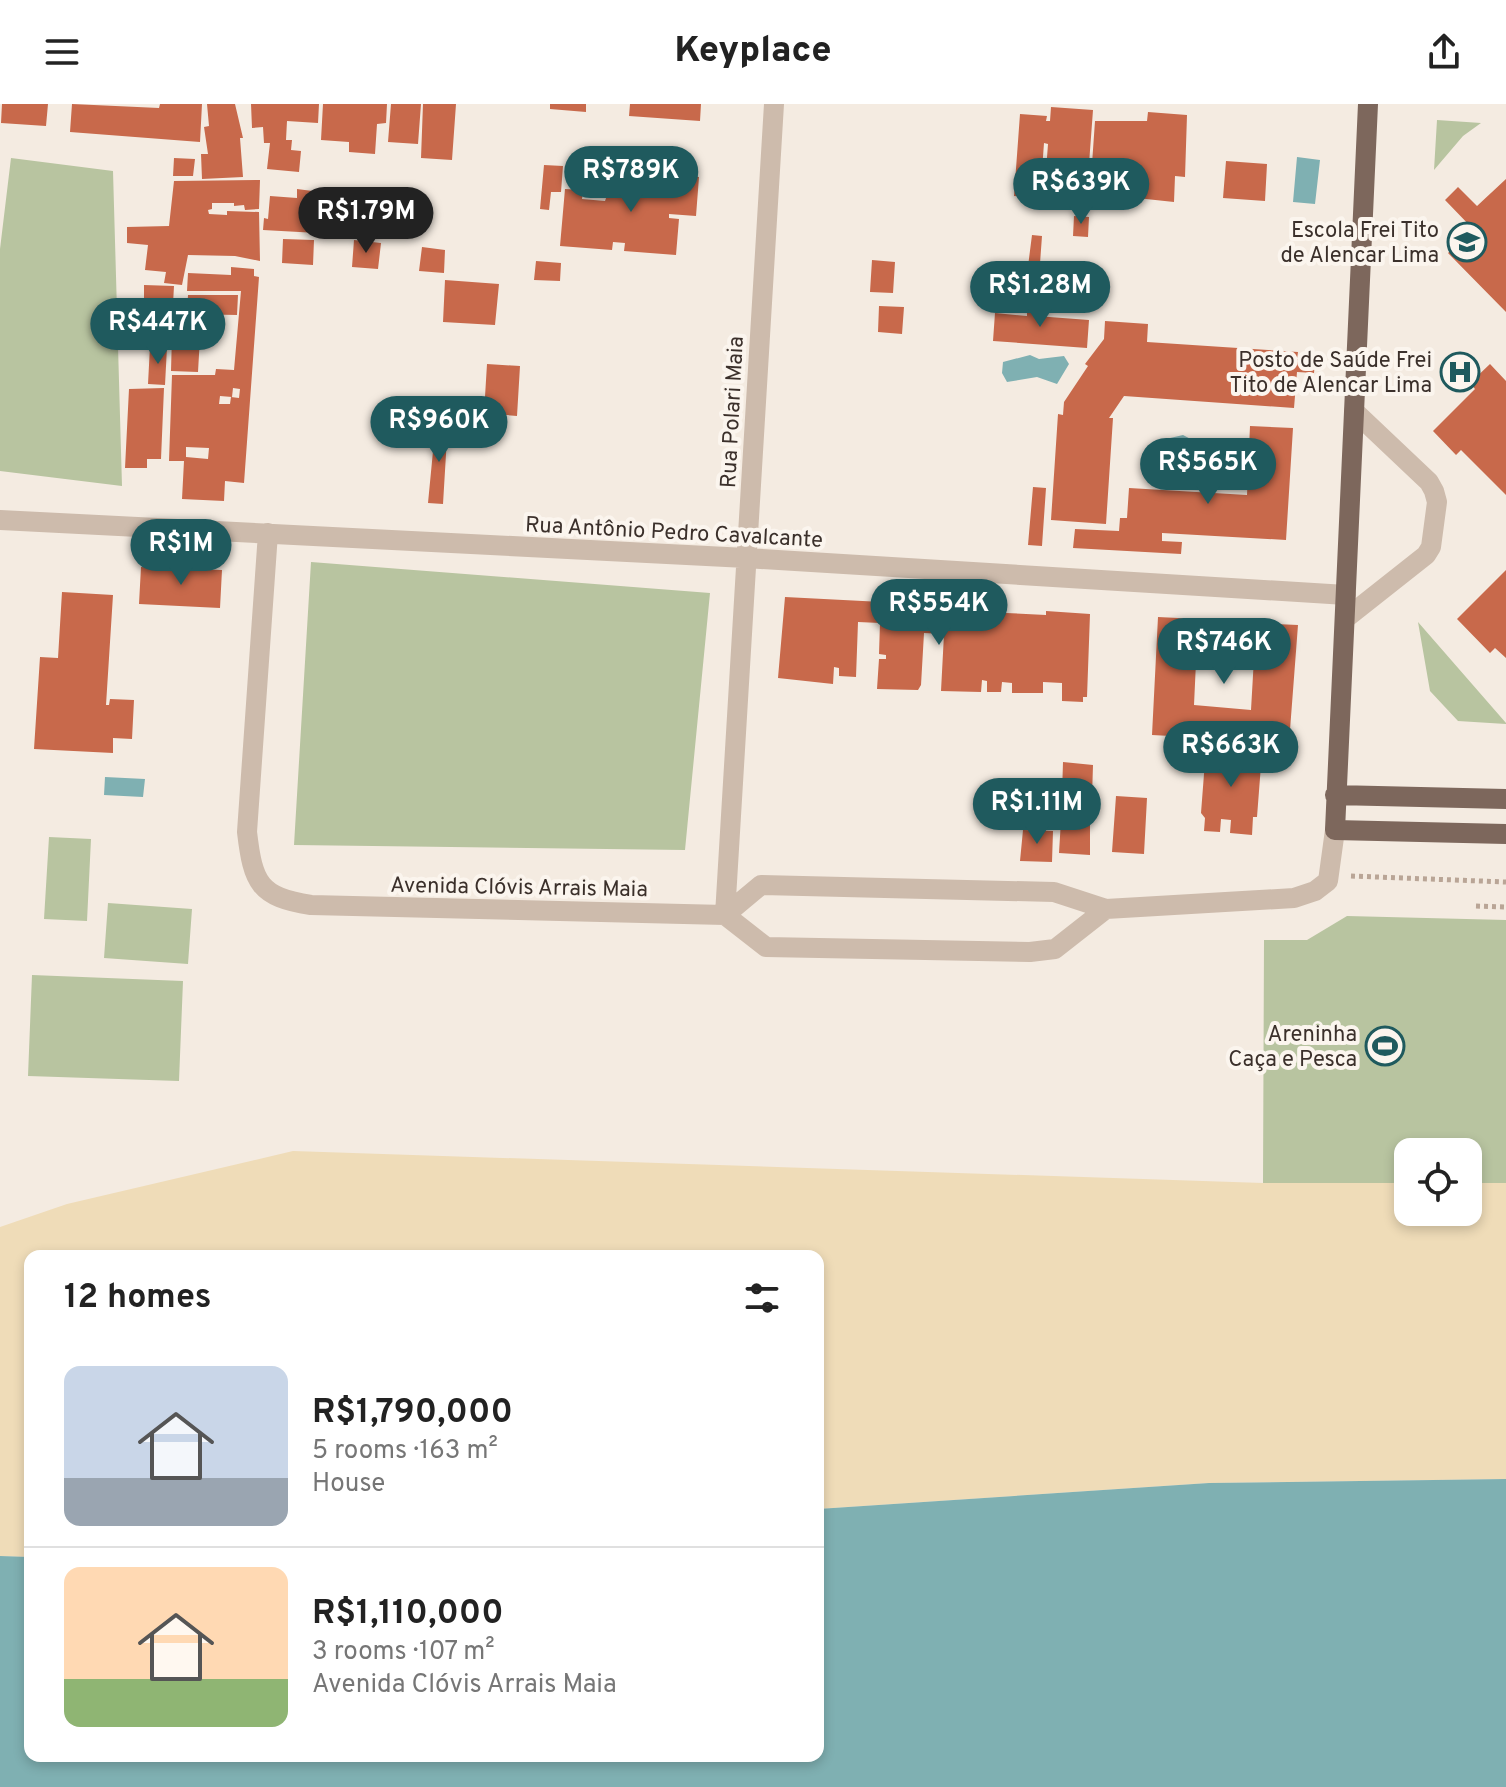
<!DOCTYPE html>
<meta charset="utf-8">
<style>
:root{--surface:#fff;--page:#f6f6f6;--text:#222;--muted:#767676;--line:#e0e0e0;--accent:#1f5a5e}
body{margin:0;font-family:Overpass,sans-serif;background:var(--page);color:var(--text);height:100vh;display:flex;flex-direction:column;font-size:30px;white-space:nowrap}
*{box-sizing:border-box;margin:0}
p{font-size:26px;color:var(--muted)}
.icon{flex:none;width:44px;height:44px;fill:none;stroke:currentColor;stroke-width:2;stroke-linecap:round;stroke-linejoin:round}
.map{position:relative;flex:1;overflow:hidden}
.details{position:absolute;left:24px;top:1146px;width:800px;height:512px;display:flex;flex-direction:column;background:var(--surface);border-radius:16px;box-shadow:0 4px 12px #0003}
.details>*{flex:none}
.tools{position:absolute;left:1394px;top:1034px;display:grid;gap:16px}
.tools a{display:grid;place-items:center;width:88px;height:88px;border-radius:16px;background:var(--surface);box-shadow:0 4px 12px #0003;font-size:40px}
.price{position:absolute;translate:-50% -68px;padding:0 18px;border-radius:28px;background:var(--accent);color:#fff;font-size:26px;line-height:52px;filter:drop-shadow(0 2px 4px #0008)}
.price::after{content:'';position:absolute;left:50%;top:48px;width:24px;height:18px;margin-left:-12px;background:inherit;clip-path:polygon(0 0,100% 0,50% 100%)}
.price.selected{background:#222;color:#fff}
ul{padding:0;list-style:none}
li{display:flex;align-items:center;gap:24px;height:200px;padding:0 40px}
li+li{border-top:2px solid var(--line)}
li span{display:grid;place-items:center;flex:none;width:224px;height:160px;border-radius:16px;color:#555}
li>.icon{margin-inline-start:auto}
span .icon{width:96px;height:96px;fill:#fffc;stroke-width:1}
li b{font-size:34px}
h2{display:flex;justify-content:space-between;align-items:center;height:96px;padding:0 40px;font-size:34px}
header{display:flex;justify-content:space-between;align-items:center;height:104px;padding:0 40px;background:var(--surface);font-size:36px;font-weight:800}
.map>svg:first-child{display:block}
.green{fill:#b8c4a0}
.sand{fill:#efdcb8}
.water{fill:#7fb0b2}
.building{fill:#c8694b;fill-rule:evenodd}
.lines{fill:none;stroke-linecap:round;stroke-linejoin:round}
.path{stroke:#b9a596;stroke-width:5;stroke-dasharray:4 4;stroke-linecap:butt}
.minor{stroke:#cdbbac;stroke-width:20}
.major{stroke:#7d675c;stroke-width:20}
.labels{text-anchor:middle;stroke-width:8;stroke-linejoin:round;paint-order:stroke}
.poi-label{font-size:22px;fill:#3b302b;stroke:#fbf5ee;text-anchor:end}
.street-label{font-size:22px;fill:#3b302b;stroke:#fbf5ee}
</style>
<header><svg class="icon" aria-label="menu" viewBox="0 0 24 24"><path d="M4 6h16M4 12h16M4 18h16"/></svg>Keyplace<svg class="icon" aria-label="share" viewBox="0 0 24 24"><path d="M12 15V3M7 8l5-5 5 5M5 13v7h14v-7"/></svg></header>
<div class="map">
<svg width="1506" height="1683" viewBox="0 0 1506 1683">
<rect width="100%" height="100%" fill="#f4ebe1"/>
<path class="green" d="M1437,16L1481,19L1463,32L1434,66Z
M11,54L113,67L122,382L0,367V145Z
M311,458L710,489L685,746L294,741Z
M1418,518L1506,619V620L1458,617L1430,587Z
M49,733L91,735L87,817L44,815Z
M108,799L192,805L188,860L104,854Z
M1347,812L1506,816V1079H1468V1048H1408V1079H1263L1264,836H1307Z
M32,871L183,877L179,977L28,972Z"/>
<path class="sand" d="M293,1047L1263,1079H1408V1108H1468V1079H1506V1375L1209,1379L818,1405V1152H30V1453L0,1452V1123L67,1100Z"/>
<path class="water" d="M1297,53L1320,56L1315,100L1293,98Z
M1030,251L1039,255L1064,252L1069,260L1057,280L1037,273L1007,278L1002,269L1003,258Z
M1183,331L1200,340C1214,338 1222,328 1234,343V360L1219,371L1208,368L1200,361L1176,368L1165,360L1161,351H1153V338Z
M105,673L145,675L143,693L104,691Z
M1506,1375V1683H0V1452L30,1453V1652H818V1405L1209,1379Z"/>
<path class="building" d="M2,0H48L46,22L1,19Z
M72,0L159,4L160,0H202L200,38L70,28Z
M207,0H235L243,34H240L243,73L202,75L201,50H208L204,23L209,22Z
M251,0H319L318,19L287,17L286,36H292L291,46L301,47L299,68L267,65L270,39H264L263,23L252,24Z
M323,0H387L386,19L377,20L375,50L349,48V38L321,36Z
M391,0H421L418,40L388,38Z
M423,0H456L452,56L421,54Z
M550,0H586V8L550,5Z
M630,0H701L700,17L629,12Z
M1051,3L1093,6L1089,60H1092L1095,17H1147L1148,8L1187,11L1185,73L1175,72L1174,98L1090,89L1092,68L1089,67L1087,97L1044,94L1048,40L1044,39L1040,94L1014,92L1020,10L1047,12L1046,17H1050Z
M174,54L195,55L193,72H173Z
M1226,57L1267,60L1265,97L1223,94Z
M544,61L563,62L561,88H551L549,106L540,105Z
M627,67L699,73L696,112L669,110V114L679,115L676,151L624,147L625,139L613,138L612,146L560,142L565,85L583,86L582,95L605,97L610,83L626,81Z
M1506,75V208L1448,149L1473,125L1445,96L1458,83L1477,102Z
M260,76L259,105L245,106L244,101L234,102V99H212V105L208,106L209,110L227,111V107L259,108L260,157L235,152L188,151L182,181L164,179L166,168L145,166L148,141L127,139V123L169,122L174,77Z
M297,85L351,92L350,110L365,113V108L374,109L372,132L263,126L264,114L268,115L270,92L297,94Z
M1074,112L1089,113L1088,133L1073,132Z
M1032,131L1042,132L1038,187L1025,186Z
M283,135L314,136L313,161L282,159Z
M354,136L381,139L378,165L352,163Z
M422,143L445,146L444,169L419,167Z
M872,156L895,158L893,189L870,188Z
M536,157L561,159L560,177L534,176Z
M231,163L254,165V172L259,173L244,379L225,377L224,397L182,395L184,357H169L172,271H215L216,265L234,266L241,187H187L188,169L231,171ZM233,284L240,285L239,294L231,293L230,300H219L220,292L232,293ZM186,343L209,344L208,355L186,353Z
M445,176L499,180L495,221L443,218Z
M144,181L174,182L173,200H178L177,216L128,212L127,197L144,198Z
M188,191H238L237,211L187,210Z
M1022,196L1037,197L1036,212L1089,216L1087,244L993,237L995,209L1027,212V206L1022,205Z
M879,202L904,203L902,230L878,228Z
M1105,217L1148,220L1147,238L1298,248L1297,255L1315,257L1314,269L1297,268L1294,304L1124,292L1109,314H1113L1106,420L1051,416L1058,310L1063,311L1064,298L1088,262L1085,260L1104,235Z
M172,231L200,233L198,268L171,267Z
M150,242L167,243L165,281L148,280Z
M487,260L520,262L517,312L484,309Z
M1490,260L1506,277V391L1461,346L1456,351L1433,327L1475,285L1470,279Z
M164,284L161,355H147V364H125L129,285Z
M436,316L448,317L443,400L428,399Z
M1250,322L1293,324L1286,436L1162,429V437L1182,438L1181,450L1073,444L1075,425L1119,427L1120,414H1127L1129,384L1247,391Z
M1033,383L1046,384L1042,442L1028,441Z
M141,463L222,466L220,504L139,500Z
M1506,466V554L1495,544L1490,549L1457,515Z
M62,488L113,491L106,601H109L110,595L134,596L132,635L113,634V649L34,645L40,553L58,554Z
M785,493L882,498L881,512L892,513L893,506L925,507V501L946,502L945,509L986,516V504L1006,505V509L1046,511V507L1090,510L1087,593H1083V598L1062,597V579L1043,578V589H1012V579L1002,578L1001,588H987V577L982,576L981,588L941,587L944,530L924,529L921,581L918,586L877,585L879,555H886V551L879,550L880,519L858,518L856,573L839,572V564L834,563L833,580L778,574Z
M1158,513L1198,515L1194,601L1251,606L1256,519L1298,521L1289,639L1258,637V633L1226,632V635L1152,631Z
M1206,644L1262,648L1257,713H1253L1252,731L1230,729L1231,716L1221,715L1220,728L1204,727L1205,714L1201,709Z
M1063,658L1093,661L1092,693L1067,691V701H1074V697H1090V751L1059,749L1061,716L1056,715L1057,690H1062Z
M1116,692L1147,694L1144,750L1112,748Z
M1023,726L1053,727L1052,758L1020,757Z"/>
<g class="lines">
<path class="path" d="M1351,772L1506,778
M1476,802L1506,803"/>
<path class="minor" d="M0,416L746,454L1346,491
M268,429L247,728C253,779 259,793 311,801L725,811L766,843L1030,848L1055,845L1106,805
M1345,515L1426,451L1431,443L1437,398L1434,387L1429,378L1354,307
M725,811L774,0
M725,811L761,781L1054,788L1106,805L1294,794L1315,787L1328,777L1335,726"/>
<path class="major" d="M1368,0L1335,726L1506,730
M1335,691L1506,695"/>
</g>
<defs>
<symbol id="school-ring" viewBox="-11 -11 22 22"><circle r="9.5" fill="#fbf5ee" stroke="#1f5a5e" stroke-width="1.5"/><path d="M0-5L7-2L0 1L-7-2ZM-4 1L0 2.5L4 1V4Q0 6-4 4Z" fill="#1f5a5e"/></symbol>
<symbol id="hospital-ring" viewBox="-11 -11 22 22"><circle r="9.5" fill="#fbf5ee" stroke="#1f5a5e" stroke-width="1.5"/><path d="M-5-5h3v3.5h4V-5h3V5h-3V1.5h-4V5h-3Z" fill="#1f5a5e"/></symbol>
<symbol id="stadium-ring" viewBox="-11 -11 22 22"><circle r="9.5" fill="#fbf5ee" stroke="#1f5a5e" stroke-width="1.5"/><path d="M0-5a6.5 5 0 1 0 0 10a6.5 5 0 1 0 0-10ZM-3.5-1.8h7v3.6h-7Z" fill="#1f5a5e"/></symbol>
</defs>
<g fill-rule="evenodd">
<use href="#school-ring" x="1445" y="116" width="44" height="44"/>
<use href="#hospital-ring" x="1438" y="246" width="44" height="44"/>
<use href="#stadium-ring" x="1363" y="920" width="44" height="44"/>
</g>
<g class="labels">
<g class="poi-label">
<text x="1439" y="133">Escola Frei Tito<tspan x="1439" dy="25">de Alencar Lima</tspan></text>
<text x="1432" y="263">Posto de Saúde Frei<tspan x="1432" dy="25">Tito de Alencar Lima</tspan></text>
<text x="1357" y="937">Areninha<tspan x="1357" dy="25">Caça e Pesca</tspan></text>
</g>
<g class="street-label">
<text transform="translate(731 308) rotate(-87)" y="8">Rua Polari Maia</text>
<text transform="translate(674 427) rotate(3)" y="8">Rua Antônio Pedro Cavalcante</text>
<text transform="translate(519 782) rotate(1)" y="8">Avenida Clóvis Arrais Maia</text>
</g>
</g>
</svg>
<div class="tools">
<a><svg class="icon" aria-label="locate" viewBox="0 0 24 24"><circle cx="12" cy="12" r="6"/><path d="M12 2v4M12 18v4M2 12h4M18 12h4"/></svg></a>
</div>
<b class="price" style="left:631px;top:110px">R$789K</b>
<b class="price" style="left:1081px;top:122px">R$639K</b>
<b class="price selected" style="left:366px;top:151px">R$1.79M</b>
<b class="price" style="left:1040px;top:225px">R$1.28M</b>
<b class="price" style="left:158px;top:262px">R$447K</b>
<b class="price" style="left:439px;top:360px">R$960K</b>
<b class="price" style="left:1208px;top:402px">R$565K</b>
<b class="price" style="left:181px;top:483px">R$1M</b>
<b class="price" style="left:939px;top:543px">R$554K</b>
<b class="price" style="left:1224px;top:582px">R$746K</b>
<b class="price" style="left:1231px;top:685px">R$663K</b>
<b class="price" style="left:1037px;top:742px">R$1.11M</b>
<section class="details">
<h2>12 homes<svg class="icon" aria-label="filters" viewBox="0 0 24 24"><path d="M4 7h16M4 17h16"/><circle cx="9" cy="7" r="2"/><circle cx="15" cy="17" r="2"/></svg></h2>
<ul>
<li><span style="background:linear-gradient(#c9d6e8 70%,#9aa5b1 0)"><svg class="icon" aria-label="home" viewBox="0 0 24 24"><path d="M3 11l9-7 9 7M6 9v11h12V9"/></svg></span><div><b>R$1,790,000</b><p>5 rooms · 163 m²</p><p>House</p></div></li>
<li><span style="background:linear-gradient(#ffd9b3 70%,#8fb573 0)"><svg class="icon" aria-label="home" viewBox="0 0 24 24"><path d="M3 11l9-7 9 7M6 9v11h12V9"/></svg></span><div><b>R$1,110,000</b><p>3 rooms · 107 m²</p><p>Avenida Clóvis Arrais Maia</p></div></li>
</ul>
</section>
</div>
